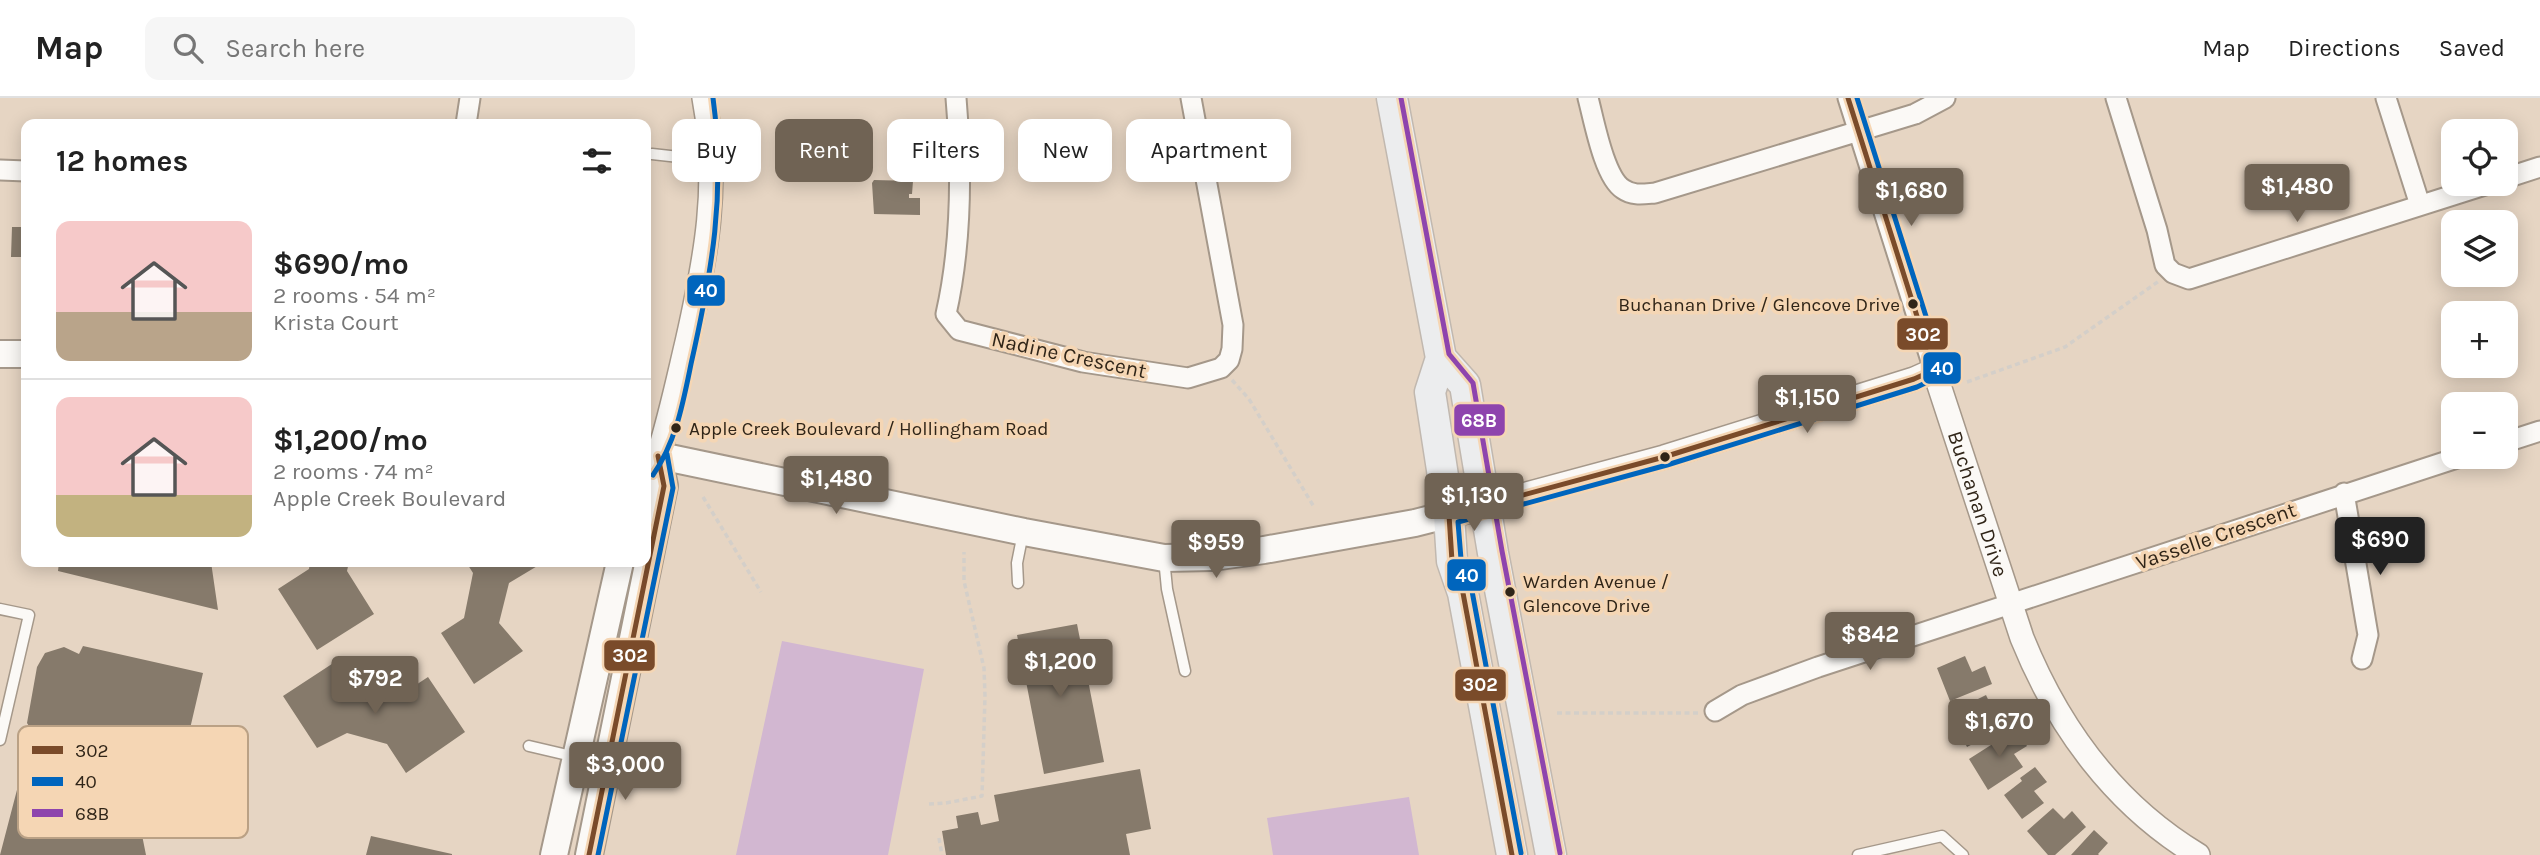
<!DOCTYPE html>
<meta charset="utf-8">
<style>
:root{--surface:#fff;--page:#f6f6f6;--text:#222;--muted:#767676;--line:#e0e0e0;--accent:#706354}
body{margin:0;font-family:Karla,sans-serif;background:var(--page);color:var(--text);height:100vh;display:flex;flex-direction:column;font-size:26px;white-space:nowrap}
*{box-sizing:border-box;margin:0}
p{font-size:23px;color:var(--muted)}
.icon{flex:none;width:38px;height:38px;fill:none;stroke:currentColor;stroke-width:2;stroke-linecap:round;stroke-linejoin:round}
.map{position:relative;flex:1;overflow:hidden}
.details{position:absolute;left:21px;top:21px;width:630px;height:448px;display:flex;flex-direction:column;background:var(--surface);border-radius:14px;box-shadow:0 4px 18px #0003}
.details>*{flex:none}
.top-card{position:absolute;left:672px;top:21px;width:665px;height:63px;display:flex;gap:14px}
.buttons{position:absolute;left:2441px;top:21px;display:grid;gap:14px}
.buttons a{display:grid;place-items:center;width:77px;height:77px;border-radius:14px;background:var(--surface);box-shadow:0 4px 18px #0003;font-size:35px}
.price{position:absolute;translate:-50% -60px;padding:0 16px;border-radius:7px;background:var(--accent);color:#fff;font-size:23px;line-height:46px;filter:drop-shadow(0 2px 4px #0008)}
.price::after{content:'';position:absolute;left:50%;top:42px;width:21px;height:16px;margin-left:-10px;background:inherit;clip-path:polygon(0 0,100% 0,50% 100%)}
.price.selected{background:#222;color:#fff}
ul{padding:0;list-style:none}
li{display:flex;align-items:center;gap:21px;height:175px;padding:0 35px}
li+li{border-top:2px solid var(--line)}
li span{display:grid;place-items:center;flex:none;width:196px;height:140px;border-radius:14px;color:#555}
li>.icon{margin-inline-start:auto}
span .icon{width:84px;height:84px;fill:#fffc;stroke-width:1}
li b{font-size:30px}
h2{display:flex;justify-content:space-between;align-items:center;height:84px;padding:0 35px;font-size:30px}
.tag{padding:0 24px;border-radius:14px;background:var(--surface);box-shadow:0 4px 18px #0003;font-size:24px;line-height:63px}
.tag.selected{background:var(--accent);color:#fff}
header{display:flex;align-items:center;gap:42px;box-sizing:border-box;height:98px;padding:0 35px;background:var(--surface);border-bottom:2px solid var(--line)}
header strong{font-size:33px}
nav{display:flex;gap:38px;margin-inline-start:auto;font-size:24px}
.search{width:490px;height:63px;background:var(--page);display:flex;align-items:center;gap:18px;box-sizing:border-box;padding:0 24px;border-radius:14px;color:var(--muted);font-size:26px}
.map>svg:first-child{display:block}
.green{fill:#d2b7d1}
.building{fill:#867a6b}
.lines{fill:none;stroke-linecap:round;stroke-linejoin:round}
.service-casing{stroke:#a5988a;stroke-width:13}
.minor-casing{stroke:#a5988a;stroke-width:23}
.tertiary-casing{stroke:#a5988a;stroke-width:26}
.secondary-casing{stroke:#a5988a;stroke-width:30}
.primary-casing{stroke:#c1b8af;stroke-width:33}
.path{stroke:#d4cfc9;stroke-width:3.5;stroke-dasharray:5 3.5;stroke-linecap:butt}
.service{stroke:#fbf9f6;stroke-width:10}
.minor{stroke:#fbf9f6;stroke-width:19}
.tertiary{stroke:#fbf9f6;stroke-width:23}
.secondary{stroke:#fbf9f6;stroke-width:26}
.primary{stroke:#ecedee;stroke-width:30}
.bus-1-casing{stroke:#f5d6b4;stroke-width:10}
.bus-2-casing{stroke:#f5d6b4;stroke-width:10}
.bus-3-casing{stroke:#f5d6b4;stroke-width:10}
.bus-1{stroke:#7a4b2a;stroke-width:5}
.bus-2{stroke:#0065bd;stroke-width:5}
.bus-3{stroke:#8e44ad;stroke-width:5}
.bus-dot{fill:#302518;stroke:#f5d6b4;stroke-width:2.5}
.labels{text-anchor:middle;stroke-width:7;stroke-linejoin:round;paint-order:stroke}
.bus-label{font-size:19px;fill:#302518;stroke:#f5d6b4;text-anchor:start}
.street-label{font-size:21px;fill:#302518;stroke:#f5d6b4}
.key{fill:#f5d6b4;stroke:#baa185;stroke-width:2}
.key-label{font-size:19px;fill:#302518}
.line-badge{stroke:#f5d6b4;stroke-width:2.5}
.badge-label{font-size:19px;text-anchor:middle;font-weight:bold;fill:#fff}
</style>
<header>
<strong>Map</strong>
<div class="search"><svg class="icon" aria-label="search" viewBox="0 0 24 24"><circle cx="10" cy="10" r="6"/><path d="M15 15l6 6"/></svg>Search here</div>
<nav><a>Map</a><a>Directions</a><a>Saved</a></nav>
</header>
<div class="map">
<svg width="2540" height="757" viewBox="0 0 2540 757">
<rect width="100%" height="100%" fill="#e6d5c3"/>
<path class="green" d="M782,543L924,571L888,757H736Z
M1409,699L1419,757H1273L1267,720Z"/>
<path class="building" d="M874,82L913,83L912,96H909V100H920V117L874,116L872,85Z
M12,129H26V159H11Z
M59,464H211L218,512L58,473Z
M310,464H349L347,473L374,516L317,552L278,491L309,471Z
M466,464H544L509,485L499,525L523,553L474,586L441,535L464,520L473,475Z
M1077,526L1104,664L1044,676L1017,537Z
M83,548L203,575L189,635H167L170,666L158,669L163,696L148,700L151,731L142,737L146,757H0L24,665L55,646L36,639L27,625L37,569L45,555L64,549L79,556Z
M1965,558L1972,574L1985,568L1992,586L1950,603L1937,570Z
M338,562L357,592L393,602L428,579L465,634L406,675L387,646L347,635L317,650L283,598Z
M1986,597L1994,614L2004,608L2013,625L1967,649L1950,615Z
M2015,629L2027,648L2014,656L2023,669L1988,692L1969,661L2002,640L2001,638Z
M2035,669L2047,684L2034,693L2044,705L2022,721L2004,697L2022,683L2020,680Z
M1140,671L1151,731L1126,736L1130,757H946L942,733L958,730L956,718L978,714L981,727L999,723L994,697Z
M2053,710L2064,721L2072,713L2086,729L2055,757H2048L2027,733Z
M2094,732L2108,745L2098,756L2099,757H2071Z
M371,738L452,756V757H366Z"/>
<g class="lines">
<defs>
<path id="service" d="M652,56L679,59L710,56
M1164,460L1167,491L1185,573
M1018,485L1017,465L1023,435
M0,511L29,517L0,642
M529,648L576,659
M1858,757L1942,738L1963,757"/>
<path id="minor" d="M956,0C962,71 962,145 946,216L959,232L1083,264L1188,280L1221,270L1229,262L1232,251L1233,227L1191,0
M1588,0C1594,22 1604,79 1623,91C1633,98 1643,96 1655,95L1915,16L1945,0
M1848,0L1934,272
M2116,0L2157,132L2165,167L2173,175L2189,181L2488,86
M2386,0L2420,107
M466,26L470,0
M0,72L26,73
M2506,80L2540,69
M2506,344L2540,333
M2344,395L2368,537L2362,561
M1715,613L1742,597L1818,569L2460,359"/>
<g id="tertiary">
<path d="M658,358C670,320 678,282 687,244C706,160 720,86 704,0"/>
<path id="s1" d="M1486,407L1664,359L1914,281L1934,272L2022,540C2058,629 2115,707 2198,757"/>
</g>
<path id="secondary" d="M0,256H26
M646,355L1024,434L1164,460L1212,459L1264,452L1415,425L1486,407
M554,757L620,464
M589,757L664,388L658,358"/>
<path id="primary" d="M1392,0L1441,260L1430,294L1449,417L1452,463L1463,495L1512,757
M1441,260L1465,287L1493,455L1551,757"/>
</defs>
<use href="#service" class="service-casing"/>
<use href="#minor" class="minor-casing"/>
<use href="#tertiary" class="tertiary-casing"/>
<use href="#secondary" class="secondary-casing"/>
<use href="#primary" class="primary-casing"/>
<path class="path" d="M1232,282L1249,301L1314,409
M1967,284L2065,249L2159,183
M703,399L761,494
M1557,615H1698
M929,706L946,705L982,698L985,598L984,570L964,483V454
M939,740L942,757"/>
<use href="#service" class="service"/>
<use href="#minor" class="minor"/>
<use href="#tertiary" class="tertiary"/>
<use href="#secondary" class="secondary"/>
<use href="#primary" class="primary"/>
<defs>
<path id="bus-1" d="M1848,0L1934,272
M1449,417L1664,359L1914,281L1934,272
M1449,417L1452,463L1463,495L1512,757
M589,757L664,388L658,358"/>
<path id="bus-2" d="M653,377C676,344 683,305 691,266C712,173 726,95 713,0
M1521,755L1472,493L1461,461L1458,424L1667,367L1917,289L1940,278L1942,269L1857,0
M598,757L673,390L667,356"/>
<path id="bus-3" d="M1401,0L1449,256L1473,285L1502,453L1560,755"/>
</defs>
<use href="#bus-1" class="bus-1-casing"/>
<use href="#bus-2" class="bus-2-casing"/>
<use href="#bus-3" class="bus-3-casing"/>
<use href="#bus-1" class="bus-1"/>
<use href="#bus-2" class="bus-2"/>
<use href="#bus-3" class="bus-3"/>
</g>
<g class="bus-dot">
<circle cx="1913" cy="206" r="6"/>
<circle cx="676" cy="330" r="6"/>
<circle cx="1665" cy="359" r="6"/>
<circle cx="1510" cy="494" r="6"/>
</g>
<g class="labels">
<g class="bus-label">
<text x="1900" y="213" text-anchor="end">Buchanan Drive / Glencove Drive</text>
<text x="689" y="337">Apple Creek Boulevard / Hollingham Road</text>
<text x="1523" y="490">Warden Avenue /<tspan x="1523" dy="24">Glencove Drive</tspan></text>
</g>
<g class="street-label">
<text transform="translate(1069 257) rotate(12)" y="7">Nadine Crescent</text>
<text dy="7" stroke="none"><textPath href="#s1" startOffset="609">Buchanan Drive</textPath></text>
<text transform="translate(2216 438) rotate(-19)" y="7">Vasselle Crescent</text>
</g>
</g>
<rect x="18" y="628" width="230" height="112" rx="10" class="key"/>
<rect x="32" y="648" width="31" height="8" fill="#7a4b2a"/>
<rect x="32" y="679" width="31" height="9" fill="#0065bd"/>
<rect x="32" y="711" width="31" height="8" fill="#8e44ad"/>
<g class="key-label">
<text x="75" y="659">302</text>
<text x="75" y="690">40</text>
<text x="75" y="722">68B</text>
</g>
<g class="line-badge">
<rect x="686" y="176" width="40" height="33" rx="7" fill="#0065bd"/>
<rect x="1896" y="219" width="53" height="34" rx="7" fill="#7a4b2a"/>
<rect x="1922" y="253" width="40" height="34" rx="7" fill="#0065bd"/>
<rect x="1453" y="305" width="53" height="34" rx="7" fill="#8e44ad"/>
<rect x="1446" y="460" width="41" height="34" rx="7" fill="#0065bd"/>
<rect x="603" y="541" width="53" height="33" rx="7" fill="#7a4b2a"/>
<rect x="1454" y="570" width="53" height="34" rx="7" fill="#7a4b2a"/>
</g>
<g class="badge-label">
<text x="706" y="199">40</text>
<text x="1923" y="243">302</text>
<text x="1942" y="277">40</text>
<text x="1479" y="329">68B</text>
<text x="1467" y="484">40</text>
<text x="630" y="564">302</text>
<text x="1480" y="593">302</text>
</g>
</svg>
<div class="buttons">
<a><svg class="icon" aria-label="locate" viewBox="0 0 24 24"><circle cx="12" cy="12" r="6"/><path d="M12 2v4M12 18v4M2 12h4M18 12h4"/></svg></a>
<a><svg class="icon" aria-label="layers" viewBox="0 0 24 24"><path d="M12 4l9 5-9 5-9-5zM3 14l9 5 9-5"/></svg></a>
<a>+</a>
<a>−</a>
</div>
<b class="price" style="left:2297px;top:126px">$1,480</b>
<b class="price" style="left:1911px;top:130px">$1,680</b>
<b class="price" style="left:1807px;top:337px">$1,150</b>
<b class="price" style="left:836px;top:418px">$1,480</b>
<b class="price" style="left:1474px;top:435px">$1,130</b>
<b class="price selected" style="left:2380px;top:479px">$690</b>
<b class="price" style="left:1216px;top:482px">$959</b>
<b class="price" style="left:1870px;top:574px">$842</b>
<b class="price" style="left:1060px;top:601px">$1,200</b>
<b class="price" style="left:375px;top:618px">$792</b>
<b class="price" style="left:1999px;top:661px">$1,670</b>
<b class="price" style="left:625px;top:704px">$3,000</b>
<div class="top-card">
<a class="tag">Buy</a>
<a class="tag selected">Rent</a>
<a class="tag">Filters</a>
<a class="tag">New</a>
<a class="tag">Apartment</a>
</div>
<section class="details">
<h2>12 homes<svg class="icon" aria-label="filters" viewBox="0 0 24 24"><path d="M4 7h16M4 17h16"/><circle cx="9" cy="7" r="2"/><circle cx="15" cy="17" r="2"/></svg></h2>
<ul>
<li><span style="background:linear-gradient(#f6c9c9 65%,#b9a48a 0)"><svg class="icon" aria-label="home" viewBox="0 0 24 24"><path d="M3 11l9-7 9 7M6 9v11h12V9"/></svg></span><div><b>$690/mo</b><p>2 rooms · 54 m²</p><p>Krista Court</p></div></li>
<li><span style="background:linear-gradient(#f6c9c9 70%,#c2b280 0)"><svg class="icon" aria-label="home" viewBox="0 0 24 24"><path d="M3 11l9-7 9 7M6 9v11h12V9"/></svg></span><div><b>$1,200/mo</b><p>2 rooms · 74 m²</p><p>Apple Creek Boulevard</p></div></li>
</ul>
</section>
</div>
